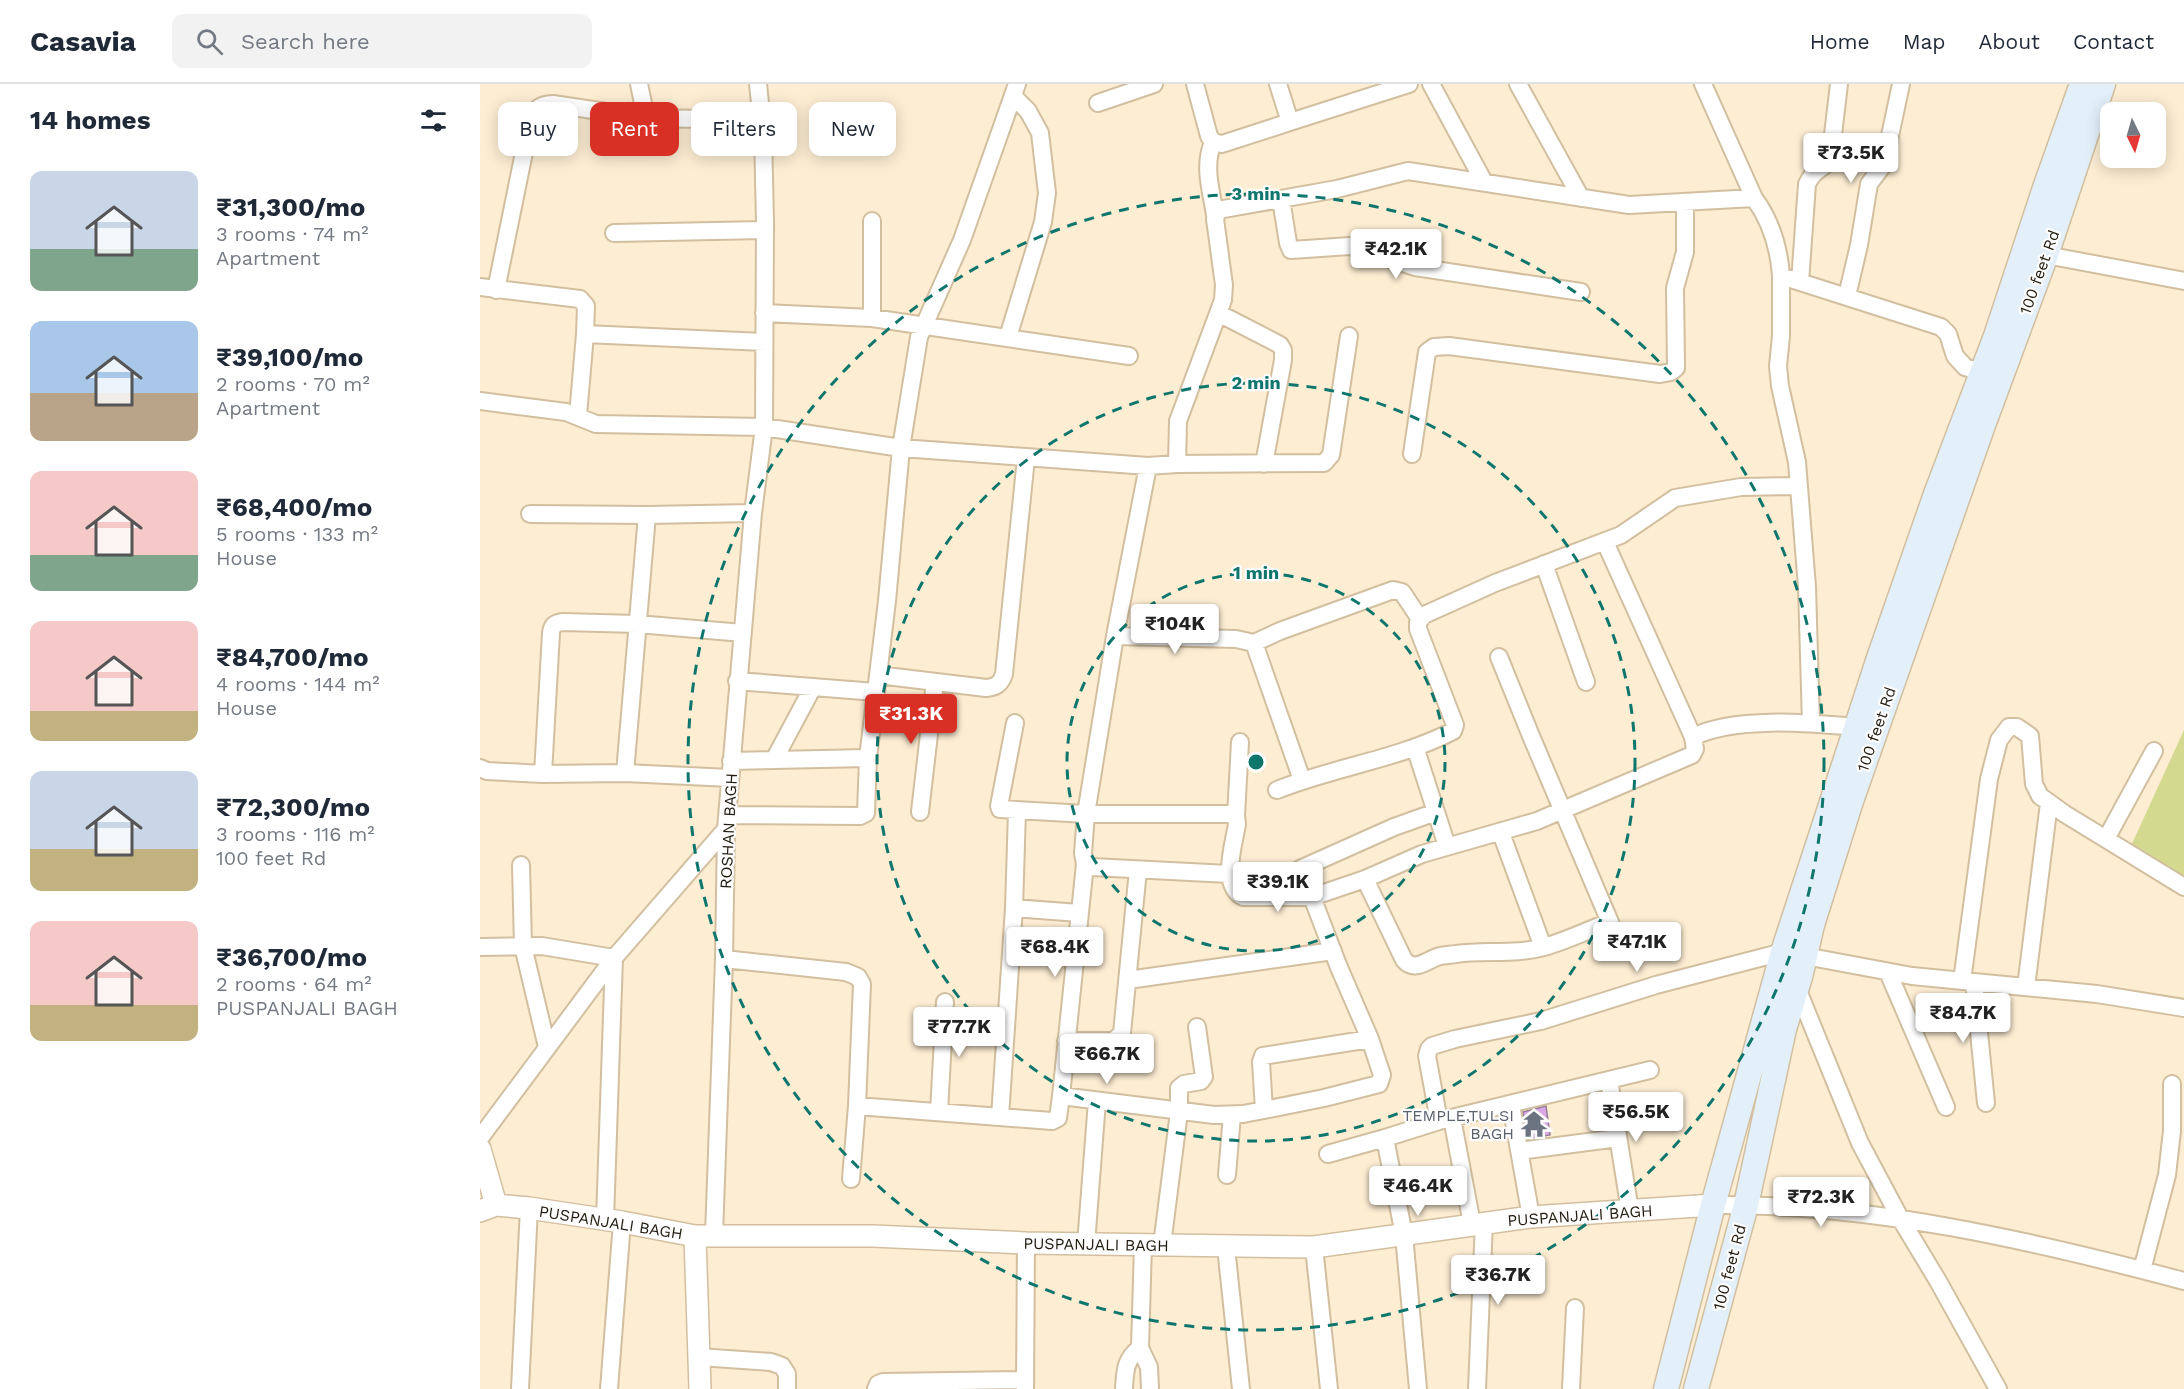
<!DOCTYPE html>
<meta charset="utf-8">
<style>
:root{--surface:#fff;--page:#f2f2f3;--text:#1f2937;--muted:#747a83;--line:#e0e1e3;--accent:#d93025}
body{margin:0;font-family:"Work Sans",sans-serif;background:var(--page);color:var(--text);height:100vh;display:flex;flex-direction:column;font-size:22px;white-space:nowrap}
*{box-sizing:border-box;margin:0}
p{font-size:20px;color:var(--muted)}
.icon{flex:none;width:33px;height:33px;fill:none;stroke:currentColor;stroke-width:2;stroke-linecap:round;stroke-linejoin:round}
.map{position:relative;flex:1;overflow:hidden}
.drawer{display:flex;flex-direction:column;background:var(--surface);width:480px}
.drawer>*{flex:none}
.hud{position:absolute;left:18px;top:18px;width:570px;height:54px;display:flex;gap:12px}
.needle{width:39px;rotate:175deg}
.buttons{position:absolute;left:1620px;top:18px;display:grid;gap:12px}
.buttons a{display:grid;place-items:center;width:66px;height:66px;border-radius:12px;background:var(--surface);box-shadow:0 3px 15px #0003;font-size:30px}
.price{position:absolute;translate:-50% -51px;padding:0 14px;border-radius:6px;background:#fff;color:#222;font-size:20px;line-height:39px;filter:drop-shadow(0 2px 3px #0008)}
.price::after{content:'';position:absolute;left:50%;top:36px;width:18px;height:14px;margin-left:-9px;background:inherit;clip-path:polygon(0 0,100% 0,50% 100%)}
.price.on{background:var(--accent);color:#fff}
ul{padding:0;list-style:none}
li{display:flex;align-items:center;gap:18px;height:150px;padding:0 30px}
li span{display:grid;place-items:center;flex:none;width:168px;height:120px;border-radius:12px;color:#555}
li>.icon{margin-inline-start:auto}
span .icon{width:72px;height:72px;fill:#fffc;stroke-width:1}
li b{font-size:26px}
h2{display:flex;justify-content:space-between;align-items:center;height:72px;padding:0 30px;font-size:26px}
.chip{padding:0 21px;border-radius:12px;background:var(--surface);box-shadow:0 3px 15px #0003;font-size:21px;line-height:54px}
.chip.on{background:var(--accent);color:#fff}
header{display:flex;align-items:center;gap:36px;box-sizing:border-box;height:84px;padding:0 30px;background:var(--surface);border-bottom:2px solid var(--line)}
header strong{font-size:28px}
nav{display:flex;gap:33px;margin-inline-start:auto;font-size:21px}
.search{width:420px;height:54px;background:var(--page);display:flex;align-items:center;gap:15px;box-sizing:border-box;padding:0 21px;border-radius:12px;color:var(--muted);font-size:22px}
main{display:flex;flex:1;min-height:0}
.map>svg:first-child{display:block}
.green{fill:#d3da8f}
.building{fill:#dba7e6;stroke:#947d99;stroke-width:1.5}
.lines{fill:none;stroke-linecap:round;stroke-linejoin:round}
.minor-casing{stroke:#d2bf9f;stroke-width:20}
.tertiary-casing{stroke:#d2bf9f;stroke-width:24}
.secondary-casing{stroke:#d2bf9f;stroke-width:27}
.minor{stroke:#fff;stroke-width:16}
.tertiary{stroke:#fff;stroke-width:21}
.secondary{stroke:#e3f0fa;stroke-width:24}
.ring{fill:none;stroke:#0f766e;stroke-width:3;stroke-dasharray:10 8}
.labels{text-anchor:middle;stroke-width:4.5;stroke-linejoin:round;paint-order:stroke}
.street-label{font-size:16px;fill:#221b0f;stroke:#fdfdfd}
.worship-label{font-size:16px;fill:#5b616d;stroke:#fdfdfd;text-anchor:end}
.centre{fill:#0f766e;stroke:#fdfdfd;stroke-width:3}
.ring-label{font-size:18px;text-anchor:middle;font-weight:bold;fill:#0f766e;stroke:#fdfdfd;stroke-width:4.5;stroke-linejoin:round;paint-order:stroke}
</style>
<header>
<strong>Casavia</strong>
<div class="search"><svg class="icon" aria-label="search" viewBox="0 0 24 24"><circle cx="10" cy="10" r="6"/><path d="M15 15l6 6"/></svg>Search here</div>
<nav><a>Home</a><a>Map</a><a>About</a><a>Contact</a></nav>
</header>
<main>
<section class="drawer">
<h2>14 homes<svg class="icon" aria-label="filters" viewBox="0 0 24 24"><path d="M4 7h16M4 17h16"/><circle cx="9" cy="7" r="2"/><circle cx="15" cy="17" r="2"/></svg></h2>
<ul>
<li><span style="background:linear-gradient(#c9d6e8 65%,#7fa58c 0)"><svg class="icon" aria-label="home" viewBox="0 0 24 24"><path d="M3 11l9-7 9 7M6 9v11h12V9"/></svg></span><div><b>₹31,300/mo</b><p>3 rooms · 74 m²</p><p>Apartment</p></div></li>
<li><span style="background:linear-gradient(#a9c7e8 60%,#b9a48a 0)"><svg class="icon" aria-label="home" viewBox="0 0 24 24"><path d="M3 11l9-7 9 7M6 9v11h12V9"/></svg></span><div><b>₹39,100/mo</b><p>2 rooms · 70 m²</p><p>Apartment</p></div></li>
<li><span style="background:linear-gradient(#f6c9c9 70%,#7fa58c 0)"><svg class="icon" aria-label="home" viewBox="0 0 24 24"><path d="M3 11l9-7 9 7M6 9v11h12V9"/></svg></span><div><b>₹68,400/mo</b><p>5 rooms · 133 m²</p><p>House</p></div></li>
<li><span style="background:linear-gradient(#f6c9c9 75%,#c2b280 0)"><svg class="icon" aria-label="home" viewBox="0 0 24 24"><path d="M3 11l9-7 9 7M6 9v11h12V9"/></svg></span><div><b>₹84,700/mo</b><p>4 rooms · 144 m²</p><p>House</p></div></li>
<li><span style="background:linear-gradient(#c9d6e8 65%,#c2b280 0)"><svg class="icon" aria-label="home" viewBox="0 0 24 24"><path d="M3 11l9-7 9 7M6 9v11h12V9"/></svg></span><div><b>₹72,300/mo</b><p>3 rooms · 116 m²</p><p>100 feet Rd</p></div></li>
<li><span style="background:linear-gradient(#f6c9c9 70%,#c2b280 0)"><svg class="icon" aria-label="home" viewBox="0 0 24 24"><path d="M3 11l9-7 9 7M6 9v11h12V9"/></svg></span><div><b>₹36,700/mo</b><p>2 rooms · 64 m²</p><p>PUSPANJALI BAGH</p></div></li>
</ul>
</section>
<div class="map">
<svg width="1704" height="1305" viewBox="0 0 1704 1305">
<rect width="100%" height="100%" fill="#fdedd3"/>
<path class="green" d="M1704,646V809L1645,775Z"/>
<path class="building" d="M1066,1022L1070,1051L1048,1055L1043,1028Z"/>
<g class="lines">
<defs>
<path id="minor" d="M159,0L166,34
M715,0L729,52L733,58L742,60L810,38L798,0
M951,0L1004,98
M1038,0L1101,114
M618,19L674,0
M810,38L929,0
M733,58C723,83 731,105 735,131
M1274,114C1291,137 1299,164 1301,192
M801,115L808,159L811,166L870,162L935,183L1101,208
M392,137V234
M134,149L285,146
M1566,171L1704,197
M1320,198L1327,100C1335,84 1341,87 1350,76L1359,0
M0,203L100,215L106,222L105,250
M16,206L50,39C54,26 59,20 73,20L166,34L282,36
M1367,212L1379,161L1389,100L1404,80L1421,0
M284,229L392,234L649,272
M740,230L800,261L803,266V276L784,380
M528,253L563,138L567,109L560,49L548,27L533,12
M0,317L86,328L116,340L284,343L421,364L668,382L697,380L698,337L743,216L744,201L735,135L738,126L857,105L928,87L1149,121L1274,114L1223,0
M98,332L105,250L284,258
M932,370L947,268L954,263L969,262L1180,290L1191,288L1196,284L1195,204L1205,168V118
M697,380L844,379L851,371L869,252
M50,430L167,431
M1064,480L1106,598
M635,552L756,555L774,559L822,696
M774,559L800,547L913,506L922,508L940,535
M1019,573L1051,652L1135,850
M398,591L506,604C516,603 521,600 524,590L546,374
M257,597L396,608
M535,639L519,722L520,725L606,730L635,552L668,382
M1331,639L1327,503L1317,378L1300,302L1298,282L1301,252V192L1461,243L1468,250L1475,272L1485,283L1503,289
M1213,653C1254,632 1330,639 1376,643
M935,663L967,762
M388,674L407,517L421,364L439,253L482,156L537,0
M294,676L333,603
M0,684L7,687L63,690L145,689L250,694
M145,689L167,431L273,429
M63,690L71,549C72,541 75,539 83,538L157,540L263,549
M797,706C854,683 919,675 973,647L975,641L938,545V538L944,531L1015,499L1141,451L1195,414L1261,403L1319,402
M440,728L455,598
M248,731L380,732L386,729L388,674L251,677
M756,732L760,658
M1021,749L1063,863
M1626,755L1674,667
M41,781L43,862L67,963
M820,785L914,743L956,728
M885,795L924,876C934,888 946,877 957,873C963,871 970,871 976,870C1004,866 1036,871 1064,863C1086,857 1108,846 1130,838
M832,813L885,795L942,770L1057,737L1212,671L1215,665L1213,653L1125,458
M534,824L537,727
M0,863L62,862L134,874L0,1054
M1325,872L1432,892L1617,910L1704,924
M244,875L366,888L378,893L382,900L377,1022
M1408,888L1466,1023
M648,896L853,867
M1482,897L1509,695L1519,656L1529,643H1537L1550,652L1554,700L1560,712L1585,730L1704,803
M1494,898L1506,1019
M1546,903L1569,719
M1317,904L1380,1059L1420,1134L1458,1197L1518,1305
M586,957H634L642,949L658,786
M1129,996L1150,1127
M581,1012L605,780
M1031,1021L1051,1133
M784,1026L781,978L783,972L890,955
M459,1028L465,918
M520,1033L534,824L599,829
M972,1034L992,1140
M959,1037L947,972L949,965L952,962L975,955L1061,937L1176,901L1303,868
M905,1054L959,1037L1170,986
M1039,1067L1138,1054
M848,1070L905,1054L924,1151L938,1305
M747,1091L752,1031
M371,1095L377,1022L572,1037L578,1034L581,1012L734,1031L763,1030L784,1026L844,1014L899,1000L902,991L890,955L858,881L832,813H763C740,801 754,760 757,740L756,732L748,730H606L603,769L605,780L612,783L749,790
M1233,1121C1389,1119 1554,1157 1704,1197
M125,1136L134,874L246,745
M234,1151L244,875L246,745L273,429L284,343L285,139L283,48L278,0
M606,1160L617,1017
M663,1161L660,1264L669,1283L670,1305
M682,1161L699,1028V1004L704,1000L721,997L724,993L717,943
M746,1163L761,1305
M834,1163L849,1305
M1662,1186L1687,1091L1692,1047V1000
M219,1273L291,1278L302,1282L307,1290V1305
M40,1305L49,1124
M129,1305L142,1138
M396,1305L398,1300L403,1298L544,1296
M545,1305L546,1159
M644,1305C645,1287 645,1275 660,1264
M997,1305L1004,1138
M1091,1305L1095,1224"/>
<path id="tertiary" d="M0,1065L16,1121
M0,1127L16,1121L49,1124L142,1138L215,1152H393L546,1159L834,1163L1051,1133L1233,1121
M215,1152L220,1305"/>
<path id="secondary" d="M1186,1305L1233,1121L1303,868L1399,574L1456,410L1516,252L1566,101L1602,0
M1216,1305L1266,1121L1304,945L1320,893L1332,841L1371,717L1503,341L1566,171L1623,0"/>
</defs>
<use href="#minor" class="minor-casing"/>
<use href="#tertiary" class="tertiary-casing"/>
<use href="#secondary" class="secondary-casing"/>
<use href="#minor" class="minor"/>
<use href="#tertiary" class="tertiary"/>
<use href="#secondary" class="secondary"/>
</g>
<g class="ring">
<circle cx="776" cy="678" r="189"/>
<circle cx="776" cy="678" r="379"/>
<circle cx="776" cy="678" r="568"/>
</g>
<defs>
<symbol id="temple-bare" viewBox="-9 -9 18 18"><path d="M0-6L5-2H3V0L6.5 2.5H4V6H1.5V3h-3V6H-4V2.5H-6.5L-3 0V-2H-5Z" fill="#6b7280" stroke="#fdfdfd" stroke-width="2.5" paint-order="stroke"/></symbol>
</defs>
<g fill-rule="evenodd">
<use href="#temple-bare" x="1035" y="1021" width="38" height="38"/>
</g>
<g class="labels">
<g class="street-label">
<text transform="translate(1559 188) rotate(-70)" y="6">100 feet Rd</text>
<text transform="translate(1396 645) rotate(-71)" y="6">100 feet Rd</text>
<text transform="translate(248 747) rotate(-87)" y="6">ROSHAN BAGH</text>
<text transform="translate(1100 1131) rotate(-4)" y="6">PUSPANJALI BAGH</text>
<text transform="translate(131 1138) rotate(9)" y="6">PUSPANJALI BAGH</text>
<text transform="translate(616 1160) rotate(1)" y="6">PUSPANJALI BAGH</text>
<text transform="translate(1249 1183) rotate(-75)" y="6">100 feet Rd</text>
</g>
<g class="worship-label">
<text x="1034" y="1037">TEMPLE,TULSI<tspan x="1034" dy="18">BAGH</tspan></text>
</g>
</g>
<circle cx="776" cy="678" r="9" class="centre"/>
<g class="ring-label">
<text x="776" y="116">3 min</text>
<text x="776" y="305">2 min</text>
<text x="776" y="495">1 min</text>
</g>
</svg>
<div class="buttons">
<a><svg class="needle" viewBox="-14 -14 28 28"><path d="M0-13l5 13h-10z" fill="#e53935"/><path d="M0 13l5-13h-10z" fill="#747a83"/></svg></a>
</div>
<b class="price" style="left:1371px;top:100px">₹73.5K</b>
<b class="price" style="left:916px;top:196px">₹42.1K</b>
<b class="price" style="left:695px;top:571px">₹104K</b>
<b class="price on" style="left:431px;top:661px">₹31.3K</b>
<b class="price" style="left:798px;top:829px">₹39.1K</b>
<b class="price" style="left:1157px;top:889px">₹47.1K</b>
<b class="price" style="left:575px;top:894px">₹68.4K</b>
<b class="price" style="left:1483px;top:960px">₹84.7K</b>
<b class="price" style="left:479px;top:974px">₹77.7K</b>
<b class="price" style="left:627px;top:1001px">₹66.7K</b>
<b class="price" style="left:1156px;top:1059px">₹56.5K</b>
<b class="price" style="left:938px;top:1133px">₹46.4K</b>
<b class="price" style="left:1341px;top:1144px">₹72.3K</b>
<b class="price" style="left:1018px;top:1222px">₹36.7K</b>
<div class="hud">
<a class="chip">Buy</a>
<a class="chip on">Rent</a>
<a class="chip">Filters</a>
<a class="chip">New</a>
</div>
</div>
</main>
